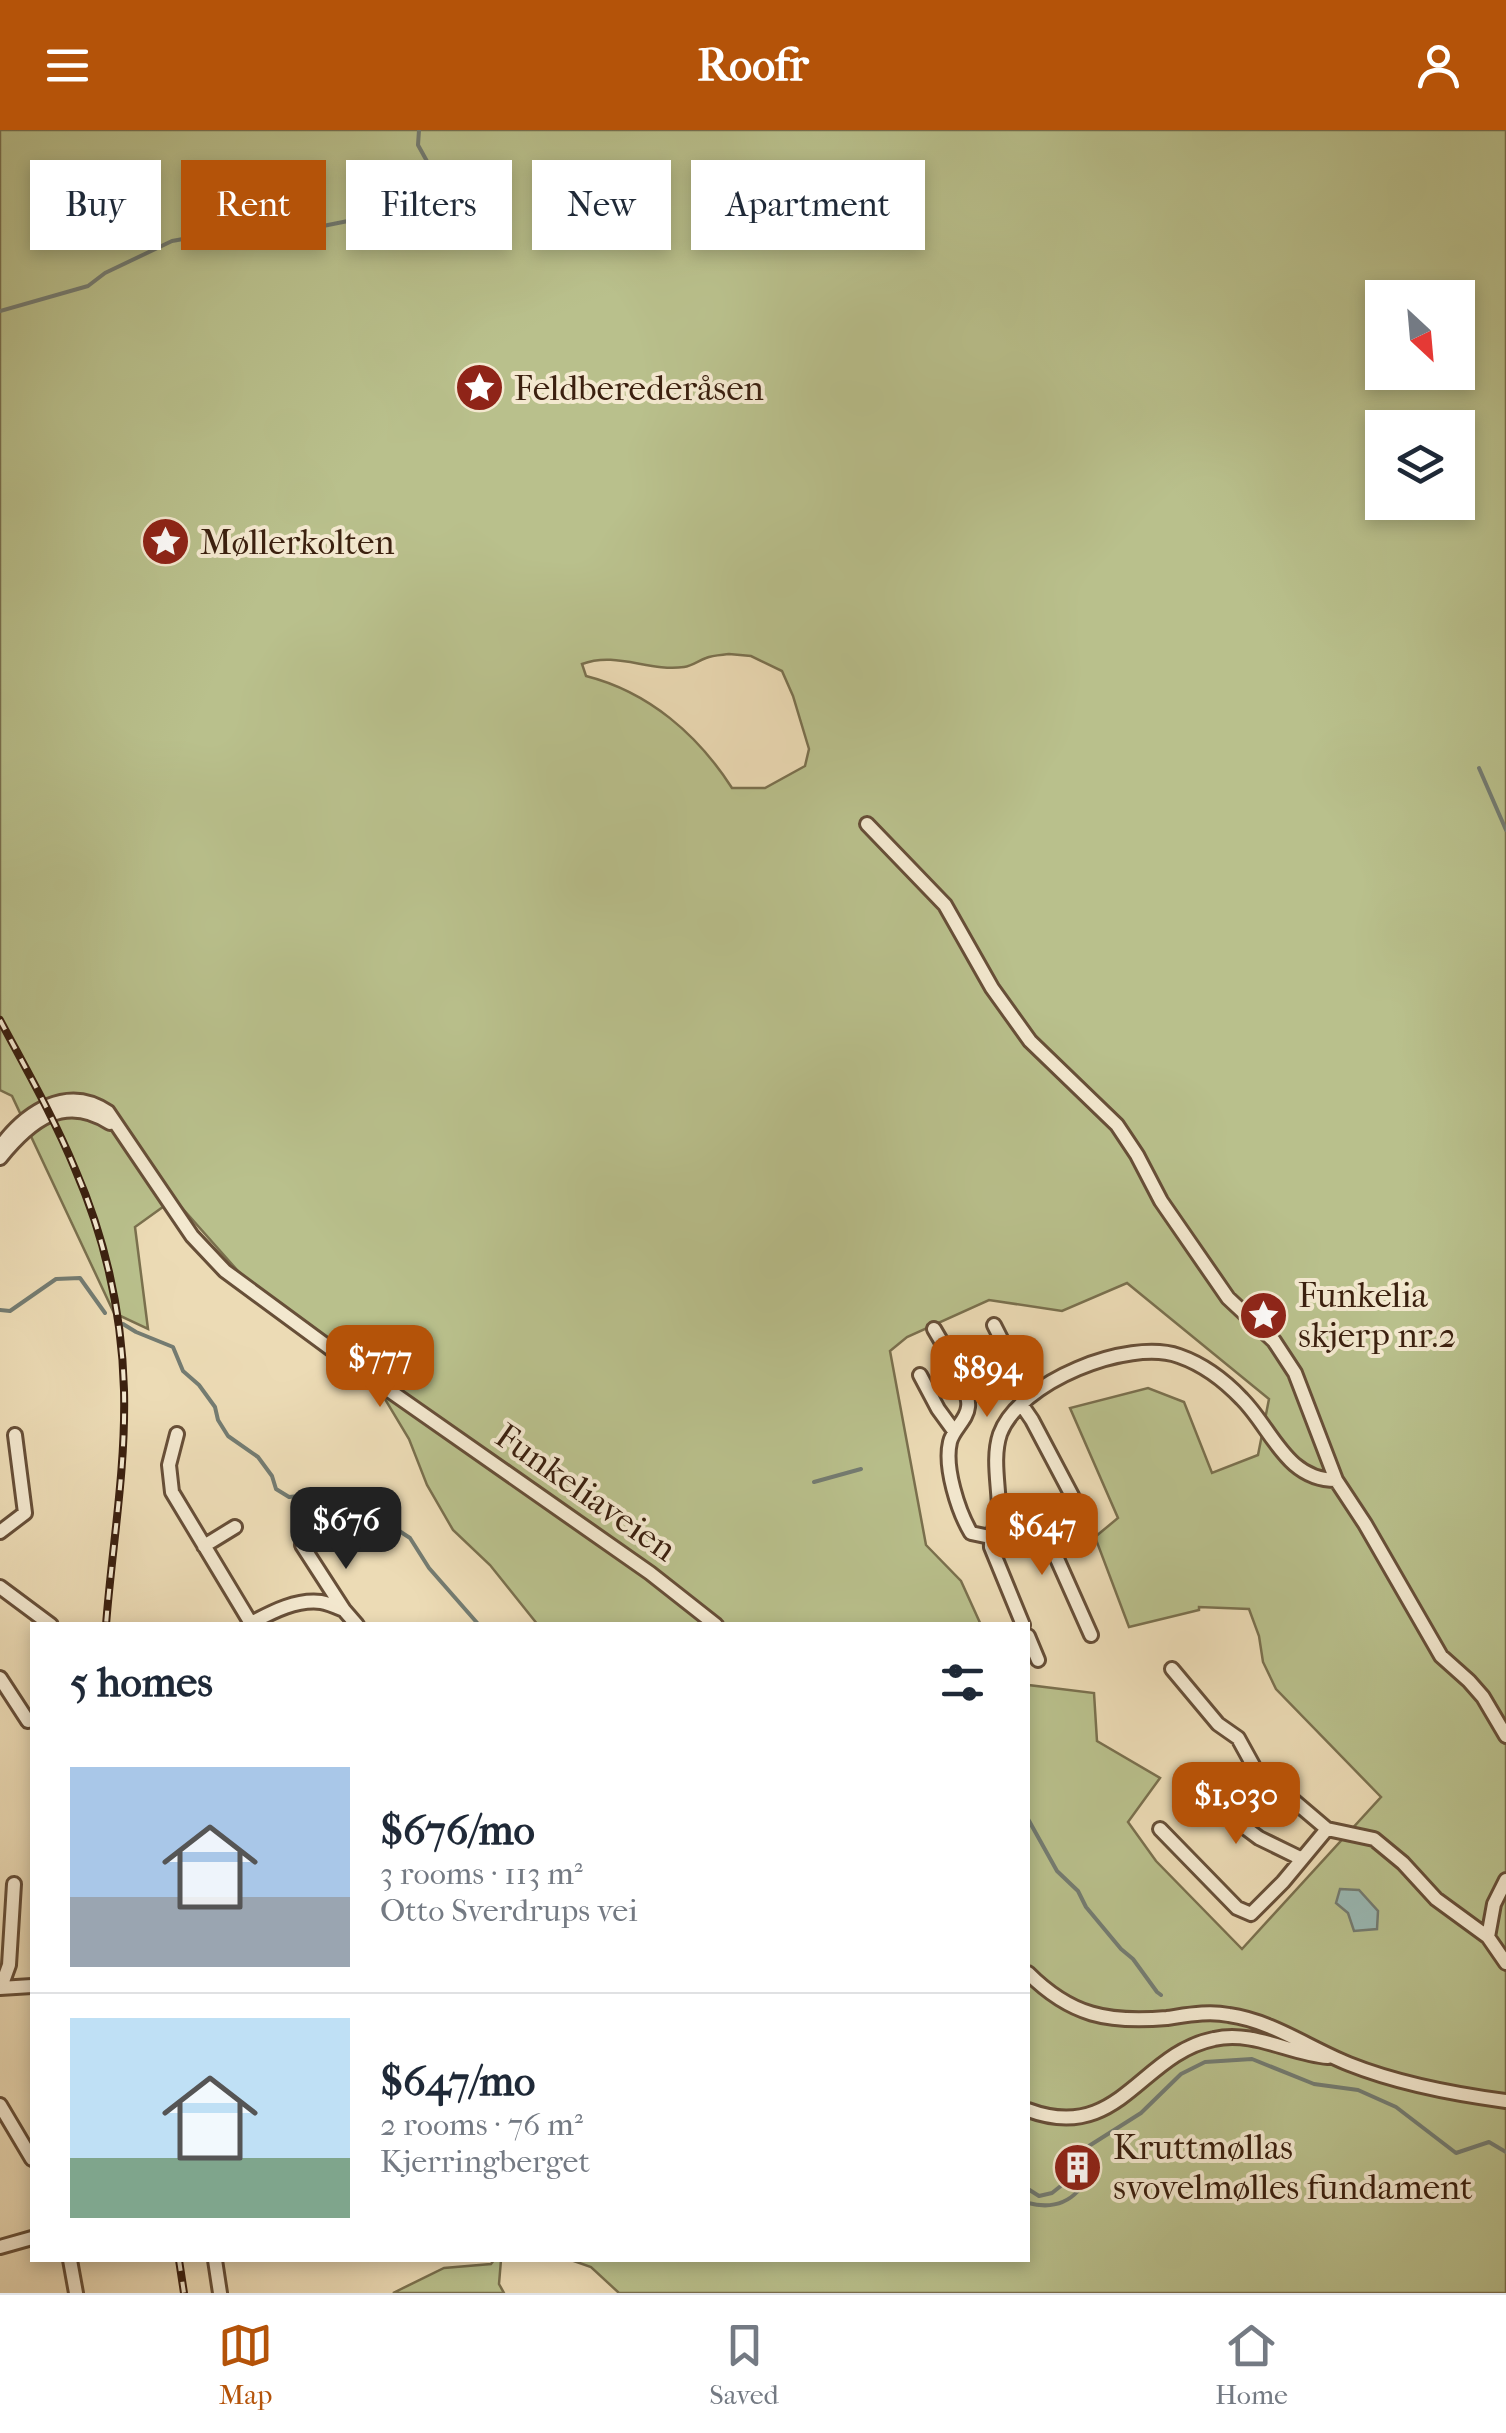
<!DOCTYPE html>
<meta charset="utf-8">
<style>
:root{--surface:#fff;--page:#f2f2f3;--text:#1f2937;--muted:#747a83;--line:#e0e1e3;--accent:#b45309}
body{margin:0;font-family:"IM FELL French Canon",serif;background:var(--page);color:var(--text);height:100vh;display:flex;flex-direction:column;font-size:38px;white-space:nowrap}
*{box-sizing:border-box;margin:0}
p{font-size:32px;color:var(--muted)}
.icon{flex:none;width:55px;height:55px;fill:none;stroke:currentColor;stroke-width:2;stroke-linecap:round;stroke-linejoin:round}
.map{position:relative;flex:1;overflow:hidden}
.sheet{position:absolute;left:30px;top:1492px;width:1000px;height:640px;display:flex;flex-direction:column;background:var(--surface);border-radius:0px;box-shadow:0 5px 15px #0003}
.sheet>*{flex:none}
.guide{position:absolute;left:30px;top:30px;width:1000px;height:90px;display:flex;gap:20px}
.needle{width:65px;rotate:154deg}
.fabs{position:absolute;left:1365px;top:150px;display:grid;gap:20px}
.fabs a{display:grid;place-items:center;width:110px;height:110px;border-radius:0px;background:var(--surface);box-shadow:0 5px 15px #0003;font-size:50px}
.price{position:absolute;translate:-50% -85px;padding:0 22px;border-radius:20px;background:var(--accent);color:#fff;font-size:32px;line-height:65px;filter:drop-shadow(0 2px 5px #0008)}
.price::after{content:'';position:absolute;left:50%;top:60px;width:30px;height:22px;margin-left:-15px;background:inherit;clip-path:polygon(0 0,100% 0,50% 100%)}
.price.selected{background:#222;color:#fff}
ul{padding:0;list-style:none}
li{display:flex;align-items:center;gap:30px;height:250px;padding:0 40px}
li+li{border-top:2px solid var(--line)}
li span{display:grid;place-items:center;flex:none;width:280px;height:200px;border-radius:0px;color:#555}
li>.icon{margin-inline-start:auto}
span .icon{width:120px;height:120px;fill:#fffc;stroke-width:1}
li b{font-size:42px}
h2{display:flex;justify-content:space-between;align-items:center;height:120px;padding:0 40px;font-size:42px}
.tag{padding:0 35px;border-radius:0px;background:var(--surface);box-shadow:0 5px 15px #0003;font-size:35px;line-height:90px}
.tag.selected{background:var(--accent);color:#fff}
header{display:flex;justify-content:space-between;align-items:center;height:130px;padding:0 40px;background:var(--accent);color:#fff;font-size:45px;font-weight:700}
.tabs{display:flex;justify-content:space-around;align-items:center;height:140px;border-top:2px solid var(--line);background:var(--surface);font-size:28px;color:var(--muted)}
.tabs a{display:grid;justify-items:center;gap:5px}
.tabs .selected{color:var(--accent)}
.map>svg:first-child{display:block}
.green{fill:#b9c08c;stroke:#7a704e;stroke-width:2.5;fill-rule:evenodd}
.water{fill:#9ab9b4;stroke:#747c72;stroke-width:2.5}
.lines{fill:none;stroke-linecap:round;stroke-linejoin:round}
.stream{stroke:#747c72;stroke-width:4}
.minor-casing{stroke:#674f38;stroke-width:18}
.minor{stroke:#f3e8cf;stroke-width:12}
.rail-casing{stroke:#3b200f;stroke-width:8}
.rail{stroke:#f3e8cf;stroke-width:4;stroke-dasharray:11;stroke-linecap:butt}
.labels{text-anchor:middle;stroke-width:8;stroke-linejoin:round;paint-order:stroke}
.poi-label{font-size:35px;fill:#3b200f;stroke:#f3e8cf;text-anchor:start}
.street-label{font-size:35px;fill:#3b200f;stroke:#f3e8cf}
</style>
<header><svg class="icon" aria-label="menu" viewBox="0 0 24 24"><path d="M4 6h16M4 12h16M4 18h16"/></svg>Roofr<svg class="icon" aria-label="person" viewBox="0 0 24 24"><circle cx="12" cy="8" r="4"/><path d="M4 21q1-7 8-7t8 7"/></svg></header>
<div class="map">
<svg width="1506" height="2163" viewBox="0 0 1506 2163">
<rect width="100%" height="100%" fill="#ecdbb5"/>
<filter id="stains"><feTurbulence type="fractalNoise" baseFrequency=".002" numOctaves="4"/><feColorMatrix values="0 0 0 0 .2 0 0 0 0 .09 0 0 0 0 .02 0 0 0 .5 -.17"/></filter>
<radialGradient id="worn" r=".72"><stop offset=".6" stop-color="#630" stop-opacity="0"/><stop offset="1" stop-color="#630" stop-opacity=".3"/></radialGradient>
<path class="green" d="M0,0H1506V2163H619L591,2137L571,2130H1028V1555L1094,1563L1097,1611L1160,1648L1128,1692L1156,1731L1242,1819L1381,1667L1276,1559L1263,1532L1259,1506L1249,1479L1199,1477V1480L1129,1497L1095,1407L1118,1388L1070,1278L1148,1258L1184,1272L1212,1343L1258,1325L1269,1269L1127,1153L1062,1181L989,1170L907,1207L890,1221L926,1415L961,1451L981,1495H538L490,1435L453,1400L427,1355L409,1309L370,1244L261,1167L174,1069L135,1097L148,1199L114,1183L12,966L0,960ZM1382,168H1458V242H1382ZM1382,298H1458V372H1382ZM729,524L751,526L782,541L793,566L809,619L805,636L765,658H732C698,605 649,562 586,546L582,534C616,521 649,542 684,537C692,536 698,531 706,528C713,525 722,525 729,524Z
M494,2130H501L499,2154L504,2163H393L444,2138L491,2134Z"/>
<path class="water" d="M1340,1759L1359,1760L1378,1781L1377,1799L1354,1801L1348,1783L1336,1773Z"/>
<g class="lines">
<path class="stream" d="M0,181L88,156L105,143L172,111L272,93L288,103L378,85L436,69L439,53L418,15L419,0
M1479,638L1506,700
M0,1180L10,1181L56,1149L80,1148L105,1183
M123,1194L136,1202L173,1217L183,1241L199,1255L215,1277L218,1290L228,1306L258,1327L272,1346L276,1359L289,1367L310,1365L331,1377H355L384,1391L410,1408L429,1438L479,1495
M814,1352L861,1339
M1028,1689L1057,1741L1078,1761L1086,1777L1121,1819L1133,1829L1157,1862L1161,1865
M1028,2059L1039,2066L1052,2063L1062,2055L1081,2021L1141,1983L1181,1944L1205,1932L1252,1929L1314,1954L1358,1960L1396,1977L1456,2023L1489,2012L1506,2022
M1028,2073C1047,2078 1064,2076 1078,2061"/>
<defs>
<path id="minor" d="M867,694L945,775L992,858L1030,911L1117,995L1137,1025L1161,1071L1228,1168L1274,1211L1295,1243L1336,1350L1365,1394L1441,1526L1469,1551L1483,1567L1506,1606
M0,1017C26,982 67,954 108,982L192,1106L225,1141L350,1233L650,1443L716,1495
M0,1028C30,991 64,963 110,993
M994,1195L1030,1266
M934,1199C943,1214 971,1262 968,1277C967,1290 953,1299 950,1312C944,1337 958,1381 971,1403L990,1407
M920,1245L938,1279L954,1301
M1021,1274L1032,1290L1079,1379
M177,1304L169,1335L172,1362L252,1495
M999,1388L1054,1422L1091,1505
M0,1402L25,1383L15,1305
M302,1415L344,1480L357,1495
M204,1416L235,1397
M0,1457L51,1495
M251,1493C272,1482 296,1469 321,1472C328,1473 337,1477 344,1480
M1023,1495L991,1417C990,1403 998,1394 999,1381C999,1356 992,1328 1000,1304C1019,1252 1128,1208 1179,1226C1202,1234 1225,1251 1242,1269C1272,1299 1286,1350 1336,1350
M1028,1506L1038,1530
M1172,1539L1218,1594L1238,1608L1254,1637L1327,1699
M0,1548L28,1591
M1195,1660L1259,1708L1302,1729
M1160,1699L1237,1778L1251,1784L1283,1752L1327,1699
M1327,1699L1374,1709L1403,1733L1436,1769L1488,1807L1506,1833
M1488,1807L1494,1774L1506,1750
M1028,1843C1071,1886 1108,1893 1167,1888C1188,1885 1208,1881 1229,1885C1272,1891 1309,1918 1349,1934C1399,1954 1453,1964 1506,1971
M1,1857L9,1835L14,1754
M0,1858L32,1856
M0,1975L32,2029
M1028,1980C1119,2014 1140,1924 1214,1909C1253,1900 1290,1924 1328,1927
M0,2117L32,2108
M70,2130L76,2163
M215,2130L220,2163"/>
</defs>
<use href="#minor" class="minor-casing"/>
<use href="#minor" class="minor"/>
<defs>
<path id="rail" d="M0,890C26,939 54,988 75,1039C105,1108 122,1185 124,1260C126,1339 112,1417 106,1495
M179,2130L184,2163"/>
</defs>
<use href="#rail" class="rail-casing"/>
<use href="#rail" class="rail"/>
</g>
<defs>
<symbol id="sight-disc" viewBox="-11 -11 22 22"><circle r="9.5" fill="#8f2418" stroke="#f3e8cf"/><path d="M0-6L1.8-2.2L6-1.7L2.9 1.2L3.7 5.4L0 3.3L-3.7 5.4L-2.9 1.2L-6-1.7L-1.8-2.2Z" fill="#fff"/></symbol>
<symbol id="building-disc" viewBox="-11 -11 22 22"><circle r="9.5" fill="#8f2418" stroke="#f3e8cf"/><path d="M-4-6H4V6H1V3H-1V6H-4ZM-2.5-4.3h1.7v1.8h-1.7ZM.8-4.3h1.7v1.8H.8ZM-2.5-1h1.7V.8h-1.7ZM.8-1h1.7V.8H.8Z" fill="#fff"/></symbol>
</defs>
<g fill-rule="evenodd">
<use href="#sight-disc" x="452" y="230" width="55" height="55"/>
<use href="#sight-disc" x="138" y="384" width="55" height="55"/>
<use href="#sight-disc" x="1236" y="1158" width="55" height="55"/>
<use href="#building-disc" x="1050" y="2010" width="55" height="55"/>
</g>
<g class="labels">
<g class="poi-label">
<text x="514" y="270">Feldberederåsen</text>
<text x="200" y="424">Møllerkolten</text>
<text x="1298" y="1177">Funkelia<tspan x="1298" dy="40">skjerp nr.2</tspan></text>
<text x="1113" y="2029">Kruttmøllas<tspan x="1113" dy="40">svovelmølles fundament</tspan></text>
</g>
<g class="street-label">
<text transform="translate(586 1362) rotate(35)" y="12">Funkeliaveien</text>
</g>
</g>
<rect width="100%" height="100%" filter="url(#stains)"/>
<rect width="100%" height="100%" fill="url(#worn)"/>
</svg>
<div class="fabs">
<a><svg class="needle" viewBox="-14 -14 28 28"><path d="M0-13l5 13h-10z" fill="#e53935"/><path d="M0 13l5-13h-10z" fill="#747a83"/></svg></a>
<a><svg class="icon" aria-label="layers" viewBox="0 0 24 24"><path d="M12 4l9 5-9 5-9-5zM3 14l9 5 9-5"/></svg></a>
</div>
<b class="price" style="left:380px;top:1280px">$777</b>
<b class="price" style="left:987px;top:1290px">$894</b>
<b class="price selected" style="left:346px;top:1442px">$676</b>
<b class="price" style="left:1042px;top:1448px">$647</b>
<b class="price" style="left:1236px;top:1717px">$1,030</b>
<div class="guide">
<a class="tag">Buy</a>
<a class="tag selected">Rent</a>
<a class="tag">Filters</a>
<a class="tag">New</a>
<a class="tag">Apartment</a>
</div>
<section class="sheet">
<h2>5 homes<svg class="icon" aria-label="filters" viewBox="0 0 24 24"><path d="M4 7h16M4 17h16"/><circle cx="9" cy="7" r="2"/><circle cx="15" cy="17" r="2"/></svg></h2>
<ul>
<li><span style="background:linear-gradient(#a9c7e8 65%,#9aa5b1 0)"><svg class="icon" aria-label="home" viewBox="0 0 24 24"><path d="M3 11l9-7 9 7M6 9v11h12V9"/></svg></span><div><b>$676/mo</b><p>3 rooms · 113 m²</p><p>Otto Sverdrups vei</p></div></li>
<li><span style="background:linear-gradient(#bfe0f5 70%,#7fa58c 0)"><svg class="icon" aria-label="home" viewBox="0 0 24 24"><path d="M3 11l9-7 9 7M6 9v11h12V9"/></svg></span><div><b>$647/mo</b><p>2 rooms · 76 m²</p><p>Kjerringberget</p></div></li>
</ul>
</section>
</div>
<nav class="tabs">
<a class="selected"><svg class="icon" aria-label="map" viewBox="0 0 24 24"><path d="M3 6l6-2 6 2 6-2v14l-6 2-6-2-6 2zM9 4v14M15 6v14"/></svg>Map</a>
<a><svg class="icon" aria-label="saved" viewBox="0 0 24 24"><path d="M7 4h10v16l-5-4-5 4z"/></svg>Saved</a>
<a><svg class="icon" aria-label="home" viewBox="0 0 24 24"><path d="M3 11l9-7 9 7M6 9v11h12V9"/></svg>Home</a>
</nav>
